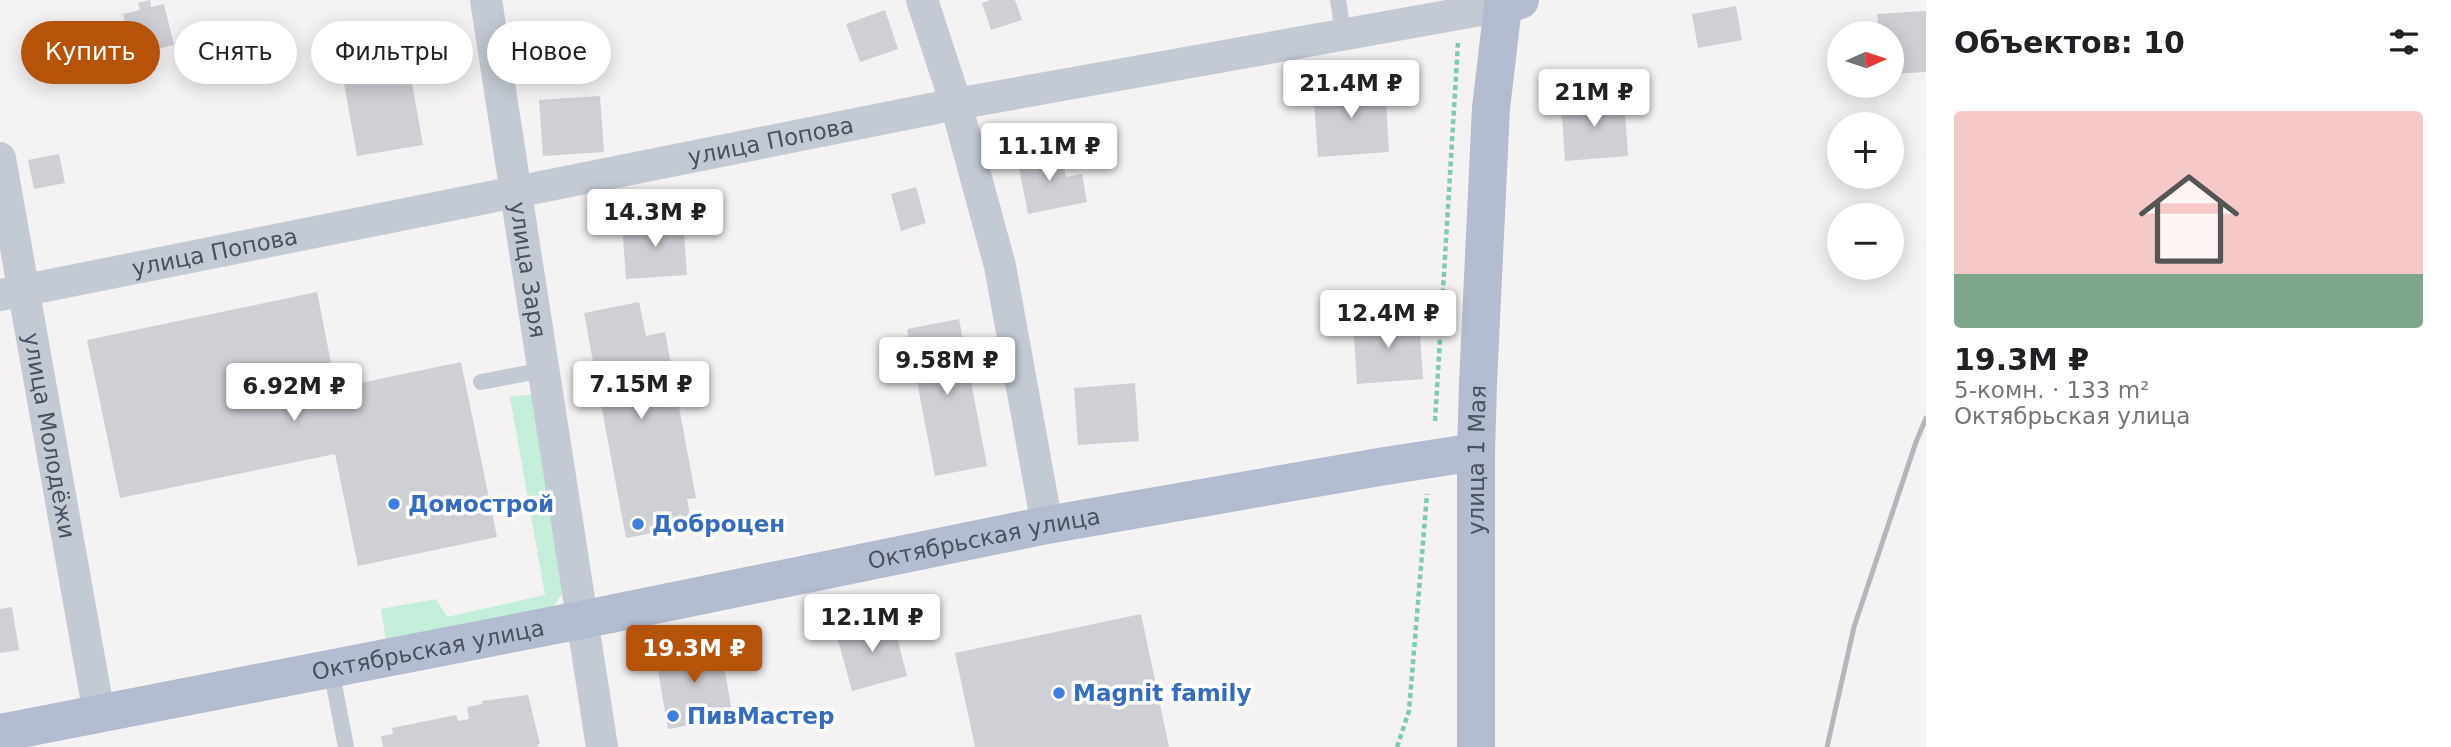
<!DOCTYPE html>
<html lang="ru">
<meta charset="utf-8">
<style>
:root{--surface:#fff;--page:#f2f2f2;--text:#202124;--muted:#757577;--line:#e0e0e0;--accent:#b45309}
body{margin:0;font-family:"DejaVu Sans",sans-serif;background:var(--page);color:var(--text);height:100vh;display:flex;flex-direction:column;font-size:26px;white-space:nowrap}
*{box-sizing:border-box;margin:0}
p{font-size:23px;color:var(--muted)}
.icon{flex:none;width:38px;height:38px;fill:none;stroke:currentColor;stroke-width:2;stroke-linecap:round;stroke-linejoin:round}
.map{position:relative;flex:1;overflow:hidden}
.panel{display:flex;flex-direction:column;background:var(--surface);width:525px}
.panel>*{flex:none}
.guide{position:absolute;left:21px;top:21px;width:665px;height:63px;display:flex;gap:14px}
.needle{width:46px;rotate:87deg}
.controls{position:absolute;left:1827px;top:21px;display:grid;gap:14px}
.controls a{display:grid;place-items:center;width:77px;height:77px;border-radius:50%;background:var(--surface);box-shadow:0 4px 18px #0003;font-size:35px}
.price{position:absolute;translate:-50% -60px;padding:0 16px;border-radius:7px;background:#fff;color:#222;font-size:23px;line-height:46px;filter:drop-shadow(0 2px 4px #0008)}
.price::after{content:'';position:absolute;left:50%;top:42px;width:21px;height:16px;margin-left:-10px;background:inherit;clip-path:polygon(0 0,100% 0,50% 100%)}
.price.active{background:var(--accent);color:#fff}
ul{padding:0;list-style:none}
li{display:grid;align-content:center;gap:14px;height:371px;padding:0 28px}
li+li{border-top:2px solid var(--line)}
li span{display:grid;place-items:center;height:217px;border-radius:7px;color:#555}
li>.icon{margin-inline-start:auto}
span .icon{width:126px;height:126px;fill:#fffc;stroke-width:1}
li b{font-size:30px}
h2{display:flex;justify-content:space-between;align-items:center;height:84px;padding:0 28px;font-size:30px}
.chip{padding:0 24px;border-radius:32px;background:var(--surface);box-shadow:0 4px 18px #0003;font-size:24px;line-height:63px}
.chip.active{background:var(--accent);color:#fff}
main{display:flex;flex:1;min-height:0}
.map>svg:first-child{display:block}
.green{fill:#c3efda}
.building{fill:#cfd0d6}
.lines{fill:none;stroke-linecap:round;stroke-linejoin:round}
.path{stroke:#7cccb0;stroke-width:4.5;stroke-dasharray:5 3.5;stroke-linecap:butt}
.lane{stroke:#c3cad3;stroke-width:16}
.street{stroke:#c3cad3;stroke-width:32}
.primary{stroke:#b3bdcf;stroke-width:38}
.rail{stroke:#b4b6bc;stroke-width:5}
.shop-dot{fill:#3f7fe0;stroke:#fff;stroke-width:2.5}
.labels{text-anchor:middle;stroke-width:7;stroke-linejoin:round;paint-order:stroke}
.street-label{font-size:23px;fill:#4a525f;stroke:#fff}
.shop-label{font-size:23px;font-weight:bold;fill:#366cbe;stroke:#fff;text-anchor:start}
</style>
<main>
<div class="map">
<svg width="1926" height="747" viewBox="0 0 1926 747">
<rect width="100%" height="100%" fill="#f4f2f2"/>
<path class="green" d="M536,394L565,590L550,611L386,641L381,609L436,599L447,617L545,595L510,397Z"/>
<path class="building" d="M150,0L151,7L164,4L174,45L133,55L123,14L140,10L138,3Z
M990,0H1015L1022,20L991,30L982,3Z
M1736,6L1742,40L1698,48L1692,14Z
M885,10L898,49L860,62L846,24Z
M1926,11V72L1892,74V33H1879L1877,14Z
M408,61L423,145L357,156L342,72Z
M1385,84L1389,152L1318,157L1313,89Z
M600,96L604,152L543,156L539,100Z
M1624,98L1628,156L1565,161L1561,102Z
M1060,150L1066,177L1082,174L1087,202L1028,214L1017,158Z
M59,154L65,183L34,189L28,160Z
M916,187L926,223L901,231L891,194Z
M683,219L687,275L626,279L622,223Z
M317,292L336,388L461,362L497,537L358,566L335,454L120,498L87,340Z
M639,302L646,336L665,332L696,498L687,499L692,526L626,538L584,313Z
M1419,317L1423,379L1357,384L1353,322Z
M959,319L987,466L935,476L907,329Z
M1135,383L1139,441L1078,445L1074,388Z
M12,607L19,650L0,653V609Z
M1141,614L1169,747H975L955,653Z
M892,618L907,676L852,691L836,633Z
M720,642L733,718L668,729L655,653Z
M528,695L540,744L537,745L538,747H383L381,736L393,734L392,728L456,715L458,721L469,719L467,707L483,704L482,701Z"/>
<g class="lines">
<path class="path" d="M1435,421L1458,43
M1397,747L1409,711L1427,494"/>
<path class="lane" d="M1338,0L1343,33
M481,382L543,370
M331,669L346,747"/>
<g class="street">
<path id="s1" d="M486,0L602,747"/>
<path d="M922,0L956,104L1000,266L1047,525"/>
<path id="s2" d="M0,158L99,714"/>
<path id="s3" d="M0,295L956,104L1503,6V0"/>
</g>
<g class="primary">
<path id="s4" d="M0,733L581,620L1047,525L1385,466L1476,452"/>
<path id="s5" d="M1476,747V452L1478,383L1491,108L1503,6L1520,0"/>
</g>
<path class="rail" d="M1827,747L1854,627L1916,442L1926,418"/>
</g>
<g class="shop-dot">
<circle cx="394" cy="504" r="7"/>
<circle cx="638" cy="524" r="7"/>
<circle cx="1059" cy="693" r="7"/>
<circle cx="673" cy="716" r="7"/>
</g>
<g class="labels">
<g class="street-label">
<text dy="8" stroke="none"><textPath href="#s3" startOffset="786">улица Попова</textPath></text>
<text dy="8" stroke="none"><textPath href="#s3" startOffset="219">улица Попова</textPath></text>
<text dy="8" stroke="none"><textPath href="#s1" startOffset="273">улица Заря</textPath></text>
<text dy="8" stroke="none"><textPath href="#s2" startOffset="282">улица Молодёжи</textPath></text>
<text dy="8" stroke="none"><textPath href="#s5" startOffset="287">улица 1 Мая</textPath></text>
<text dy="8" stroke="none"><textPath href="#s4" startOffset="1003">Октябрьская улица</textPath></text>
<text dy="8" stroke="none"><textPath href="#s4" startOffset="436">Октябрьская улица</textPath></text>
</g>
<g class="shop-label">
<text x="408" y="512">Домострой</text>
<text x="652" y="532">Доброцен</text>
<text x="1073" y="701">Magnit family</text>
<text x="687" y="724">ПивМастер</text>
</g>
</g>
</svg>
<div class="controls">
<a><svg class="needle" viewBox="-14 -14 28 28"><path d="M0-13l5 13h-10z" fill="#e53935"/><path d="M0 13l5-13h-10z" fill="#757577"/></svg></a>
<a>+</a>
<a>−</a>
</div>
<b class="price" style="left:1351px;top:120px">21.4M ₽</b>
<b class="price" style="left:1594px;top:129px">21M ₽</b>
<b class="price" style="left:1049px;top:183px">11.1M ₽</b>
<b class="price" style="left:655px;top:249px">14.3M ₽</b>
<b class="price" style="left:1388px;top:350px">12.4M ₽</b>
<b class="price" style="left:947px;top:397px">9.58M ₽</b>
<b class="price" style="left:641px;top:421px">7.15M ₽</b>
<b class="price" style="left:294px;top:423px">6.92M ₽</b>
<b class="price" style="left:872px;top:654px">12.1M ₽</b>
<b class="price active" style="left:694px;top:685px">19.3M ₽</b>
<div class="guide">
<a class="chip active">Купить</a>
<a class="chip">Снять</a>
<a class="chip">Фильтры</a>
<a class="chip">Новое</a>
</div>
</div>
<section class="panel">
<h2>Объектов: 10<svg class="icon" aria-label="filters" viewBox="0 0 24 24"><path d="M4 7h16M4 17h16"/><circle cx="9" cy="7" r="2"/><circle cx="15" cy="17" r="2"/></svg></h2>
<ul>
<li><span style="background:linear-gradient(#f6c9c9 75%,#7fa58c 0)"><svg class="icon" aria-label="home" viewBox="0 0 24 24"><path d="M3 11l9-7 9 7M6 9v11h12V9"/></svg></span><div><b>19.3M ₽</b><p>5-комн. · 133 m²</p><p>Октябрьская улица</p></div></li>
</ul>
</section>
</main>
